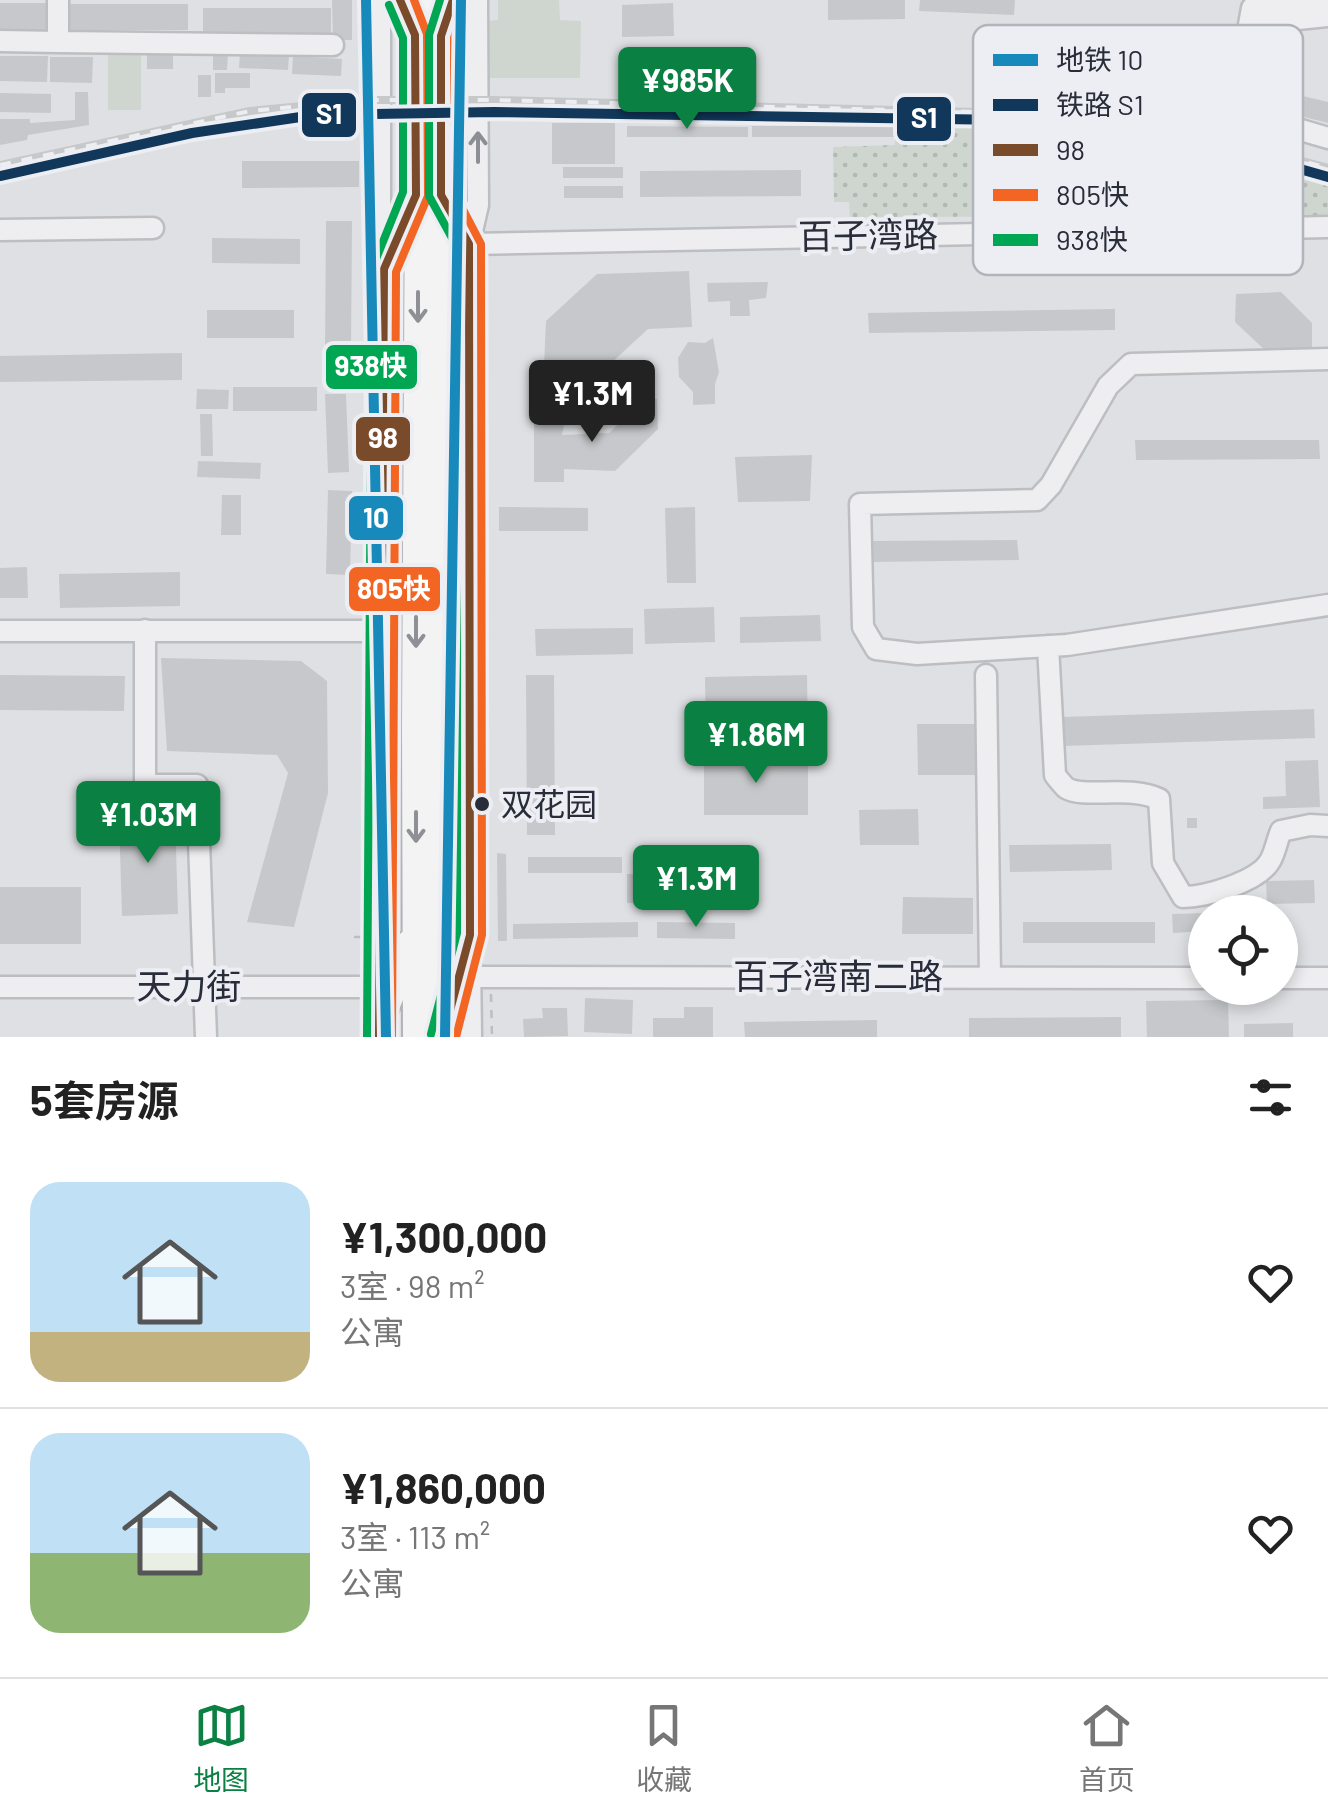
<!DOCTYPE html>
<html lang="zh">
<meta charset="utf-8">
<style>
:root{--surface:#fff;--page:#f6f6f6;--text:#222;--muted:#767676;--line:#e0e0e0;--accent:#0b8043}
body{margin:0;font-family:Barlow,"Noto Sans SC",sans-serif;background:var(--page);color:var(--text);height:100vh;display:flex;flex-direction:column;font-size:38px;white-space:nowrap}
*{box-sizing:border-box;margin:0}
p{font-size:32px;color:var(--muted)}
.icon{flex:none;width:55px;height:55px;fill:none;stroke:currentColor;stroke-width:2;stroke-linecap:round;stroke-linejoin:round}
.map{position:relative;height:1037px;overflow:hidden}
.side{display:flex;flex-direction:column;background:var(--surface);flex:1}
.side>*{flex:none}
.fabs{position:absolute;left:1188px;top:895px;display:grid;gap:20px}
.fabs a{display:grid;place-items:center;width:110px;height:110px;border-radius:50%;background:var(--surface);box-shadow:0 5px 15px #0003;font-size:50px}
.price{position:absolute;translate:-50% -85px;padding:0 22px;border-radius:10px;background:var(--accent);color:#fff;font-size:32px;line-height:65px;filter:drop-shadow(0 2px 5px #0008)}
.price::after{content:'';position:absolute;left:50%;top:60px;width:30px;height:22px;margin-left:-15px;background:inherit;clip-path:polygon(0 0,100% 0,50% 100%)}
.price.active{background:#222;color:#fff}
ul{padding:0;list-style:none}
li{display:flex;align-items:center;gap:30px;height:250px;padding:0 30px}
li+li{border-top:2px solid var(--line)}
li span{display:grid;place-items:center;flex:none;width:280px;height:200px;border-radius:30px;color:#555}
li>.icon{margin-inline-start:auto}
span .icon{width:120px;height:120px;fill:#fffc;stroke-width:1}
li b{font-size:42px}
h2{display:flex;justify-content:space-between;align-items:center;height:120px;padding:0 30px;font-size:42px}
.dock{display:flex;justify-content:space-around;align-items:center;height:140px;border-top:2px solid var(--line);background:var(--surface);font-size:28px;color:var(--muted)}
.dock a{display:grid;justify-items:center;gap:5px}
.dock .active{color:var(--accent)}
.map>svg:first-child{display:block}
.grass{fill:#cfd6cf}
.park{fill:url(#park-dots)}
.building{fill:#c7c8cb}
.lines{fill:none;stroke-linecap:round;stroke-linejoin:round}
.minor-casing{stroke:#bdbec1;stroke-width:25}
.highway-casing{stroke:#b1b3b7;stroke-width:32}
.path{stroke:#bdbec2;stroke-width:2.5;stroke-dasharray:8 8;stroke-linecap:butt}
.minor{stroke:#eeeef0;stroke-width:20}
.highway{stroke:#f3f3f4;stroke-width:28}
.rail-casing{stroke:#c7c8ca;stroke-width:8}
.rail{stroke:#eceef3;stroke-width:4;stroke-dasharray:11;stroke-linecap:butt}
.highway-bridge-casing{stroke:#b1b3b7;stroke-width:32;stroke-linecap:butt}
.path-bridge{stroke:#bdbec2;stroke-width:2.5;stroke-dasharray:8 8;stroke-linecap:butt}
.highway-bridge{stroke:#f3f3f4;stroke-width:28}
.bus-1-casing{stroke:#eceef3;stroke-width:15}
.bus-2-casing{stroke:#eceef3;stroke-width:15}
.bus-3-casing{stroke:#eceef3;stroke-width:15}
.bus-1{stroke:#7a4b2a;stroke-width:8}
.bus-2{stroke:#f26522;stroke-width:8}
.bus-3{stroke:#00a651;stroke-width:8}
.rail-1-casing{stroke:#eceef3;stroke-width:18}
.rail-1{stroke:#11385b;stroke-width:10}
.metro-1-casing{stroke:#eceef3;stroke-width:18}
.metro-1{stroke:#178abb;stroke-width:10}
.oneway{stroke:#8b8e94}
.oneway2{stroke:#8e9096}
.bus-dot{fill:#282d39;stroke:#eceef3;stroke-width:4}
.labels{text-anchor:middle;stroke-width:8;stroke-linejoin:round;paint-order:stroke}
.bus-label{font-size:32px;fill:#282d39;stroke:#eceef3;text-anchor:start}
.street-label{font-size:35px;fill:#282d39;stroke:#eceef3}
.key{fill:#eceef3;stroke:#b1b4bb;stroke-width:2.5}
.key-label{font-size:28px;fill:#282d39}
.line-badge{stroke:#eceef3;stroke-width:4}
.badge-label{font-size:28px;text-anchor:middle;font-weight:bold;fill:#fff}
</style>
<div class="map">
<svg width="1328" height="1037" viewBox="0 0 1328 1037">
<defs>
<pattern id="park-dots" width="8" height="8" patternUnits="userSpaceOnUse" patternTransform="scale(2.5)"><rect width="8" height="8" fill="#cfd6cf"/><path d="M2 2h.1M6 6h.1" fill="none" stroke="#b2b8b2" stroke-width="1.8" stroke-linecap="round"/></pattern>
</defs>
<rect width="100%" height="100%" fill="#dfe0e3"/>
<path class="grass" d="M498,0H559L560,20L581,21L580,78H486L487,21L498,20Z
M108,54H141V110H108Z"/>
<path class="park" d="M895,124C957,124 1018,130 1079,137C1164,146 1247,157 1328,183V216L850,217L849,202H834L833,147L895,145Z"/>
<path class="building" d="M332,0H352V40H333Z
M828,0H905V19L828,20Z
M920,0H1015L1014,15L919,11Z
M0,3H47V32H0Z
M673,3L674,36L622,37V5Z
M70,4H188V30H70Z
M203,8H331V33H203Z
M147,51H173V69H147Z
M213,52L228,53L227,70H213Z
M240,53L289,55L288,70L239,68Z
M0,56H48L47,82L0,81Z
M293,56L342,59L341,76L292,74Z
M50,57H93L92,83L50,82Z
M215,73H250V88H225V93H215Z
M198,75H211V97H198Z
M75,92H88L89,125L28,135L27,140L0,145V119H30V123L75,120Z
M0,93L51,94V113L0,112Z
M1290,93L1328,102V123L1284,112Z
M552,123H615V164H552Z
M627,126L748,127V137H627Z
M752,126H905V137H752Z
M242,161H359V187L242,188Z
M563,167H623V178H563Z
M801,170V196L640,197V171Z
M564,186H623V198H564Z
M326,221H352L351,352H325Z
M212,238L300,239V264L212,263Z
M689,271L692,327L648,329L597,376L596,394H572V410H542L546,321L597,274Z
M768,282L766,298L749,300L750,316H730V301L708,302L707,283Z
M1281,292L1312,323V352L1269,354L1235,322L1236,294Z
M1115,309V330L869,333L868,313Z
M207,310H294V338H207Z
M713,338L719,372L715,384V404L693,405V392L679,377L678,358L688,342L705,343Z
M182,353V380L0,382V356Z
M233,387H317V411H233Z
M197,389L229,390L228,409H196Z
M325,394H346L349,472L328,473Z
M632,399H657L658,429L615,471L564,469V482H534V424L564,425L562,435L609,433L632,411Z
M200,414H212L213,456H201Z
M1135,440H1319L1320,459L1136,460Z
M812,455L810,501L738,502L735,457Z
M198,461L261,463L260,479L197,477Z
M328,490L352,491L350,575L326,574Z
M222,495H241V535H221Z
M499,507L588,508V531H499Z
M695,507L696,583H667L665,508Z
M1017,540L1019,560L871,562L870,541Z
M27,567L28,598H0V568Z
M180,572V606L60,608L59,574Z
M714,607L715,642L645,644L644,609Z
M820,615L821,641L740,643V617Z
M633,628V654L536,656L535,629Z
M161,658L301,661L327,681L328,793L294,927L247,922L288,773L277,755L167,751Z
M0,675L125,676L124,711L0,710Z
M526,675H554L555,835H527Z
M807,675L808,739L706,741L705,677Z
M1314,709L1315,738L1063,746L1062,717Z
M917,724H978V775H918Z
M704,758H808V815H704Z
M1318,760L1320,807L1263,809V797L1286,796L1285,761Z
M918,809L919,845H860L859,810Z
M175,816L178,914L122,916L119,818Z
M1187,818H1197V828H1187Z
M1111,844L1112,870L1010,872L1009,845Z
M497,853L506,854L507,941H498Z
M528,857H622V873H528Z
M627,874H642V903H627Z
M656,880L736,881L735,900L656,899Z
M1314,880L1315,903L1267,904L1266,881Z
M0,887H81V944H0Z
M903,897L973,898V934H902Z
M1268,904V912H1225V906Z
M1205,913V931L1173,933L1172,914Z
M638,922V937L513,939V924Z
M657,922L735,923V939L657,938Z
M1023,922H1155V943H1023Z
M585,998L633,1000L632,1034L584,1032Z
M1228,1000L1229,1037H1147L1146,1001Z
M684,1007H713V1037H653V1018H684Z
M542,1008H567L568,1036L524,1037L523,1019L543,1018Z
M1121,1017V1037H969V1018Z
M877,1020V1037H745L744,1022Z
M1293,1023V1037H1244V1024Z"/>
<g class="lines">
<defs>
<path id="minor" d="M58,0V42L333,45
M380,0V222L384,268
M400,0L415,40
M477,0L478,205L469,244L1328,227
M1328,1L1252,8L1235,103L1242,111L1253,116L1328,138
M1251,24L1328,16
M0,41L58,42
M0,230L153,228
M463,234L469,244L468,805L471,1037
M1328,359L1131,364L1108,386L1051,485L1037,500L860,504L863,627L876,649L917,654L1067,645L1328,605
M145,630V785H197L206,1037
M0,631H383
M1048,646L1055,775C1056,777 1065,787 1066,788C1085,799 1128,785 1159,799L1163,863L1183,897C1205,897 1258,882 1270,861C1275,853 1277,840 1281,831L1310,825L1328,826
M986,675L990,977
M470,977L1205,978
M1280,978H1328
M0,987H378
M378,1013L384,269L414,198"/>
<path id="highway" d="M443,728V1037
M416,729L417,1037
M453,1002L470,935
M378,1024L411,943"/>
</defs>
<use href="#minor" class="minor-casing"/>
<use href="#highway" class="highway-casing"/>
<path class="path" d="M491,994L492,1037"/>
<use href="#minor" class="minor"/>
<use href="#highway" class="highway"/>
<defs>
<path id="rail" d="M0,165L250,111L366,100H493L1058,114L1204,135L1328,168"/>
</defs>
<use href="#rail" class="rail-casing"/>
<use href="#rail" class="rail"/>
<defs>
<path id="highway-bridge" d="M443,728L447,0
M416,729L420,0"/>
</defs>
<use href="#highway-bridge" class="highway-bridge-casing"/>
<path class="path-bridge" d="M354,937H365V1037"/>
<use href="#highway-bridge" class="highway-bridge"/>
<defs>
<path id="bus-1" d="M379,1037L384,269L416,195L415,35L400,0
M443,1037L470,935L469,244L441,195V36L453,0"/>
<path id="bus-2" d="M392,1037L396,272L428,196L427,34L414,0
M456,1037L482,935L481,244L454,192V38L465,4"/>
<path id="bus-3" d="M431,1034L457,933V247L429,196V35L440,0
M367,1037L372,269L403,192V38L389,5"/>
</defs>
<use href="#bus-1" class="bus-1-casing"/>
<use href="#bus-2" class="bus-2-casing"/>
<use href="#bus-3" class="bus-3-casing"/>
<use href="#bus-1" class="bus-1"/>
<use href="#bus-2" class="bus-2"/>
<use href="#bus-3" class="bus-3"/>
<defs>
<path id="rail-1" d="M0,176L192,133L314,115L494,112L1008,120L1095,126L1226,148L1328,177"/>
</defs>
<use href="#rail-1" class="rail-1-casing"/>
<use href="#rail-1" class="rail-1"/>
<defs>
<path id="metro-1" d="M366,0L386,1037
M445,1037L461,0"/>
</defs>
<use href="#metro-1" class="metro-1-casing"/>
<use href="#metro-1" class="metro-1"/>
</g>
<defs><path id="oneway-shaft" d="M-6 0H5M1.5-3L5.5 0L1.5 3" fill="none" stroke-width="1.6" stroke-linecap="round" stroke-linejoin="round" transform="scale(2.5)"/></defs>
<use class="oneway" href="#oneway-shaft" transform="translate(478 147) rotate(-90)"/>
<g class="oneway2">
<use href="#oneway-shaft" transform="translate(418 307) rotate(90)"/>
<use href="#oneway-shaft" transform="translate(416 632) rotate(90)"/>
<use href="#oneway-shaft" transform="translate(416 827) rotate(90)"/>
</g>
<circle class="bus-dot" cx="482" cy="804" r="9"/>
<g class="labels">
<g class="bus-label">
<text x="501" y="816">双花园</text>
</g>
<g class="street-label">
<text transform="translate(868 236) rotate(-1)" y="12">百子湾路</text>
<text x="838" y="989">百子湾南二路</text>
<text x="189" y="999">天力街</text>
</g>
</g>
<rect x="973" y="25" width="330" height="250" rx="15" class="key"/>
<rect x="993" y="54" width="45" height="12" fill="#178abb"/>
<rect x="993" y="99" width="45" height="12" fill="#11385b"/>
<rect x="993" y="144" width="45" height="12" fill="#7a4b2a"/>
<rect x="993" y="189" width="45" height="12" fill="#f26522"/>
<rect x="993" y="234" width="45" height="12" fill="#00a651"/>
<g class="key-label">
<text x="1056" y="70">地铁 10</text>
<text x="1056" y="115">铁路 S1</text>
<text x="1056" y="160">98</text>
<text x="1056" y="205">805快</text>
<text x="1056" y="250">938快</text>
</g>
<g class="line-badge">
<rect x="300" y="91" width="58" height="48" rx="10" fill="#11385b"/>
<rect x="895" y="95" width="58" height="48" rx="10" fill="#11385b"/>
<rect x="324" y="343" width="95" height="48" rx="10" fill="#00a651"/>
<rect x="354" y="415" width="58" height="48" rx="10" fill="#7a4b2a"/>
<rect x="347" y="494" width="58" height="48" rx="10" fill="#178abb"/>
<rect x="347" y="565" width="95" height="48" rx="10" fill="#f26522"/>
</g>
<g class="badge-label">
<text x="329" y="124">S1</text>
<text x="924" y="128">S1</text>
<text x="371" y="376">938快</text>
<text x="383" y="448">98</text>
<text x="376" y="528">10</text>
<text x="394" y="599">805快</text>
</g>
</svg>
<div class="fabs">
<a><svg class="icon" aria-label="locate" viewBox="0 0 24 24"><circle cx="12" cy="12" r="6"/><path d="M12 2v4M12 18v4M2 12h4M18 12h4"/></svg></a>
</div>
<b class="price" style="left:687px;top:132px">¥985K</b>
<b class="price active" style="left:592px;top:445px">¥1.3M</b>
<b class="price" style="left:756px;top:786px">¥1.86M</b>
<b class="price" style="left:148px;top:866px">¥1.03M</b>
<b class="price" style="left:696px;top:930px">¥1.3M</b>
</div>
<section class="side">
<h2>5套房源<svg class="icon" aria-label="filters" viewBox="0 0 24 24"><path d="M4 7h16M4 17h16"/><circle cx="9" cy="7" r="2"/><circle cx="15" cy="17" r="2"/></svg></h2>
<ul>
<li><span style="background:linear-gradient(#bfe0f5 75%,#c2b280 0)"><svg class="icon" aria-label="home" viewBox="0 0 24 24"><path d="M3 11l9-7 9 7M6 9v11h12V9"/></svg></span><div><b>¥1,300,000</b><p>3室 · 98 m²</p><p>公寓</p></div><svg class="icon" aria-label="heart" viewBox="0 0 24 24"><path d="M12 20l-8-8c-3-5 5-10 8-4 3-6 11-1 8 4z"/></svg></li>
<li><span style="background:linear-gradient(#bfe0f5 60%,#8fb573 0)"><svg class="icon" aria-label="home" viewBox="0 0 24 24"><path d="M3 11l9-7 9 7M6 9v11h12V9"/></svg></span><div><b>¥1,860,000</b><p>3室 · 113 m²</p><p>公寓</p></div><svg class="icon" aria-label="heart" viewBox="0 0 24 24"><path d="M12 20l-8-8c-3-5 5-10 8-4 3-6 11-1 8 4z"/></svg></li>
</ul>
</section>
<nav class="dock">
<a class="active"><svg class="icon" aria-label="map" viewBox="0 0 24 24"><path d="M3 6l6-2 6 2 6-2v14l-6 2-6-2-6 2zM9 4v14M15 6v14"/></svg>地图</a>
<a><svg class="icon" aria-label="saved" viewBox="0 0 24 24"><path d="M7 4h10v16l-5-4-5 4z"/></svg>收藏</a>
<a><svg class="icon" aria-label="home" viewBox="0 0 24 24"><path d="M3 11l9-7 9 7M6 9v11h12V9"/></svg>首页</a>
</nav>
